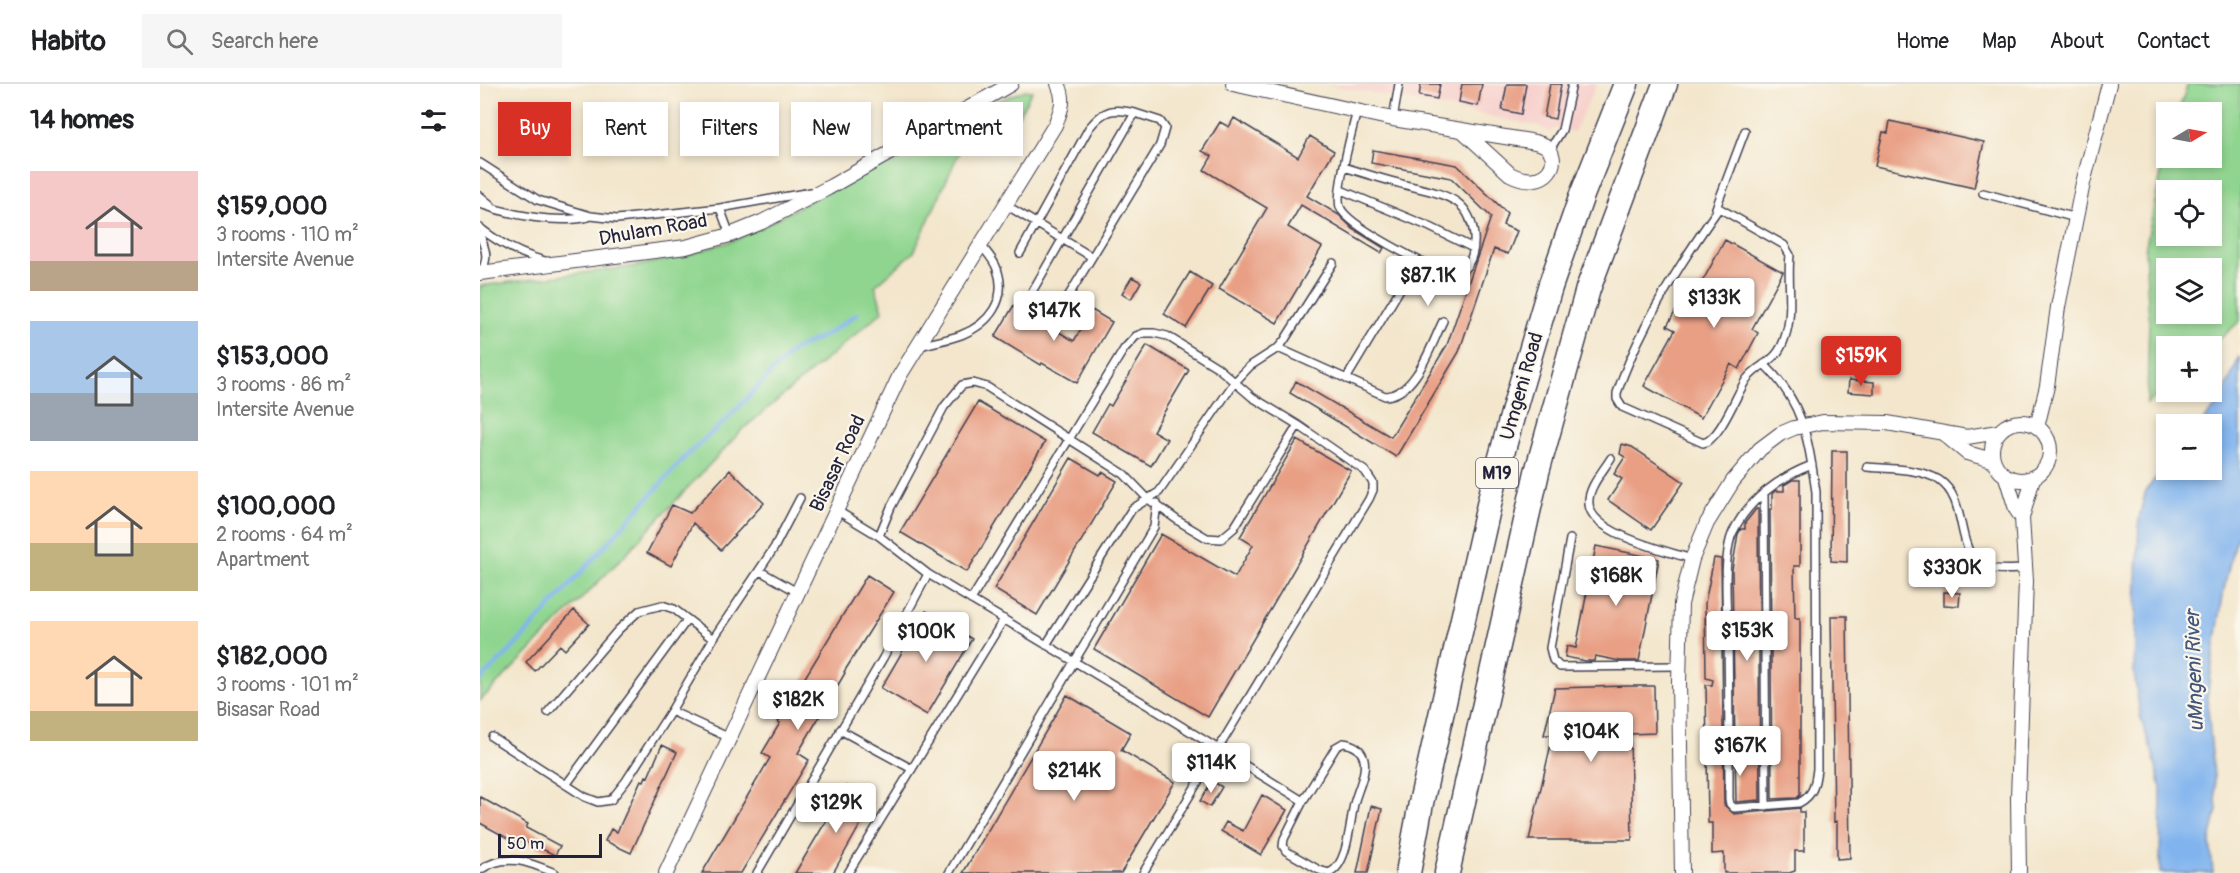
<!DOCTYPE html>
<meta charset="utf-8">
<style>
:root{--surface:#fff;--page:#f6f6f6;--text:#202124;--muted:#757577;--line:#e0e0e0;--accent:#d93025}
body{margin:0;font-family:Pangolin,sans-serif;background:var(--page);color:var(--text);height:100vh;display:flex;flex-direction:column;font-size:22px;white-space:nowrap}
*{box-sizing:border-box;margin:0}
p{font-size:20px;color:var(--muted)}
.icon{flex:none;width:33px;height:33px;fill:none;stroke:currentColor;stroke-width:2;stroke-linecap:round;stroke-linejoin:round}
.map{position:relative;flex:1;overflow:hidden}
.details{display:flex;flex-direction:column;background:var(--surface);width:480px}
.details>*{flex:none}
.guide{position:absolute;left:18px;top:18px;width:570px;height:54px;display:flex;gap:12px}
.needle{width:39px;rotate:80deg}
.fabs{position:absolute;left:1676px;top:18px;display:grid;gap:12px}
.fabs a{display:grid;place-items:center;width:66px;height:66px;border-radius:0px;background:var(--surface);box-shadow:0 3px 9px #0003;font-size:30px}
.scale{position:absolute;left:18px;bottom:15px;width:104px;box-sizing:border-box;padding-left:6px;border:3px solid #22223b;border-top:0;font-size:16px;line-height:21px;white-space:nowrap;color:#22223b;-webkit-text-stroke:4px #fbf7ec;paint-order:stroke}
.price{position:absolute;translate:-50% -51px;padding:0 14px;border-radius:6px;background:#fff;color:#222;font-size:20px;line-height:39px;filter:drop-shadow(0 2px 3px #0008)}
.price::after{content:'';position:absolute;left:50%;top:36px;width:18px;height:14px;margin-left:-9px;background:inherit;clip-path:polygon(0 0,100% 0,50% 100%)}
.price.selected{background:var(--accent);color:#fff}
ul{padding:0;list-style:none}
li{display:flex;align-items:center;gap:18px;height:150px;padding:0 30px}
li span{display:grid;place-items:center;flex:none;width:168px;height:120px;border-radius:0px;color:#555}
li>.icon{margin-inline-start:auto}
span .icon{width:72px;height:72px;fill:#fffc;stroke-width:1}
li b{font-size:26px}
h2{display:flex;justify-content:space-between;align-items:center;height:72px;padding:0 30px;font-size:26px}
.pill{padding:0 21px;border-radius:0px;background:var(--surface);box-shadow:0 3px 9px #0003;font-size:21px;line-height:54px}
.pill.selected{background:var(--accent);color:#fff}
header{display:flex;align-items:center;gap:36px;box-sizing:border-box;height:84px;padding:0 30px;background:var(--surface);border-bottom:2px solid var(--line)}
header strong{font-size:28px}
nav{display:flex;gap:33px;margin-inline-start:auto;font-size:21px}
.search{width:420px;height:54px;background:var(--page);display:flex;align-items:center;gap:15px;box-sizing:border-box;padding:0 21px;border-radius:0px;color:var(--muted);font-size:22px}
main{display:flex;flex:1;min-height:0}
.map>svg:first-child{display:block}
.built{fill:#f7d0cc}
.green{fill:#8fd58f;stroke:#587c65;stroke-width:1.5;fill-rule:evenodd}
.water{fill:#81b4ee;stroke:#526b94;stroke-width:1.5}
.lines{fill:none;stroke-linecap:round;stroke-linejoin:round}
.stream{stroke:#81b4ee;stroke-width:4.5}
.building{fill:#e89f84}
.lane-casing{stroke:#413f51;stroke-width:10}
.street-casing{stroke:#413f51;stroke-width:16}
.highway-casing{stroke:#413f51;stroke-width:27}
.lane{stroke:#fff;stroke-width:7}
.street{stroke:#fff;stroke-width:14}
.highway{stroke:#fff;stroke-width:24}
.labels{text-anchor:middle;stroke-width:4.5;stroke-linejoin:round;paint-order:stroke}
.shield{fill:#fbf7ec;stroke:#636270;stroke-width:1.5}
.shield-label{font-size:18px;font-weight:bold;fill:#22223b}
.street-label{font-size:20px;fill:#22223b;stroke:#fbf7ec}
.water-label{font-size:21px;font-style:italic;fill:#43557a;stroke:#fbf7ec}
</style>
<header>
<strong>Habito</strong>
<div class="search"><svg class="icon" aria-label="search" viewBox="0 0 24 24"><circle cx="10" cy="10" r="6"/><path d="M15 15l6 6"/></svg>Search here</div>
<nav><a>Home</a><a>Map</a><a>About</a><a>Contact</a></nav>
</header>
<main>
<section class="details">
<h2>14 homes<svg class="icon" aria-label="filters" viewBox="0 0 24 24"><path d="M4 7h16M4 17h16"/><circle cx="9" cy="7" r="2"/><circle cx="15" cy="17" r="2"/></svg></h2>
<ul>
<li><span style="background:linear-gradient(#f6c9c9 75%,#b9a48a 0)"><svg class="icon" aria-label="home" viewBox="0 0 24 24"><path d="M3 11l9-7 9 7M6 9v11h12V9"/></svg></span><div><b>$159,000</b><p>3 rooms · 110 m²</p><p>Intersite Avenue</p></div></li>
<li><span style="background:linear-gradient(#a9c7e8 60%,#9aa5b1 0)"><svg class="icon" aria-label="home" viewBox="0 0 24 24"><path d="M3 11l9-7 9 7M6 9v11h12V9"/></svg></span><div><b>$153,000</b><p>3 rooms · 86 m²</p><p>Intersite Avenue</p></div></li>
<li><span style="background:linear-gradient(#ffd9b3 60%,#c2b280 0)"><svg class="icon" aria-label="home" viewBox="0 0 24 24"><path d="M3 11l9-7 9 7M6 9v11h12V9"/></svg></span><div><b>$100,000</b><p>2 rooms · 64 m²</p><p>Apartment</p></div></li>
<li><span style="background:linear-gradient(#ffd9b3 75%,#c2b280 0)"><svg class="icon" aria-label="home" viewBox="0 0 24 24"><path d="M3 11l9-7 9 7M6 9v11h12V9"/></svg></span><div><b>$182,000</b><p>3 rooms · 101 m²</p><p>Bisasar Road</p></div></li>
</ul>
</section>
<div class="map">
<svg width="1760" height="789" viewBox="0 0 1760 789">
<rect width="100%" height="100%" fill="#fbf7ec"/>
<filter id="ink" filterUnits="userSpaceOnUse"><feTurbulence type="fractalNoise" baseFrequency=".0167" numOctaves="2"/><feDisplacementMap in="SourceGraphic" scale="12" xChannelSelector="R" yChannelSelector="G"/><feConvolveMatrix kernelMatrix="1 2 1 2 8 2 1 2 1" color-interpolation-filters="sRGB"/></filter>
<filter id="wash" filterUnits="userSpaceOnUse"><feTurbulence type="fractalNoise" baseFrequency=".008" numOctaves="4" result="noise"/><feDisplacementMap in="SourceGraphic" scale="24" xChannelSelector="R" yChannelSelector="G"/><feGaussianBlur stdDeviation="1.35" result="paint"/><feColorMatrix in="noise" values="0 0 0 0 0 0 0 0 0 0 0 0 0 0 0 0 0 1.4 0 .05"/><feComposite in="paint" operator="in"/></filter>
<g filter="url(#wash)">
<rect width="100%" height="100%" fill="#f3e6cc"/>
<path class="built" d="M845,0H1117L1094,48L1075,44L1070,48L1059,42Z"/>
<path class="green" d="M1708,0H1760V237L1731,263L1686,262V303L1667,320L1669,235L1665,166L1686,66V74H1731V28H1698ZM1686,106H1731V152H1686ZM1686,184H1731V230H1686Z
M545,6L552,7L537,34L487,51L434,168L395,202L403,227L262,346L142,474L0,617V202L157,182L200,173L258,155L520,16Z"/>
<path class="water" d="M1760,272V447L1754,460L1744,505L1727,614L1737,726L1730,757L1733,789H1680L1681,703L1672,667L1661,636L1654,589L1659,434L1666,406L1686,381V386H1731V340H1720L1739,319Z"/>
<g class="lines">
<path class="stream" d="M0,596L33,564L205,373L246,336L312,267L351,248L377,230"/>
</g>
<g id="blocks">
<path class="building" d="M941,0H960L957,15L939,12Z
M982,0H1002L998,22L979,18Z
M1027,0H1046L1041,30L1022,26Z
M1070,0H1081L1075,35L1064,33Z
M754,34L818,73L830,52L854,67L827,112L859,131L873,145L904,164L901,169L821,121L808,143L842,163L797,239L739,205L787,124L724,86L732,72L722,67L740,38L749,43Z
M1410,37L1504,58L1494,104L1395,82L1403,48L1408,49Z
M893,66L977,81L1027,129L1023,141L1037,147L1028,170L1014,165L979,268L916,373L810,309L816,297L911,353L967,261L1011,133L971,94L891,79Z
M1245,156L1303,188L1272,245L1278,249L1259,285L1251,280L1221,334L1164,302L1195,246L1187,242L1202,216L1210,220Z
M710,188L732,202L706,244L684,230Z
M652,193L661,198L651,215L642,209Z
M534,221L594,257L612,226L632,238L597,299L562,279L561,281L515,253Z
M667,261L709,286L673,347L687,355L671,382L612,348L628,320L631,322Z
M1369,296L1394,298V310L1368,308Z
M498,318L565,358L487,488L420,448Z
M817,356L871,387L728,633L614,565L681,450L755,493L773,461L760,453Z
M1142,360L1152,363L1204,398L1171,446L1128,416L1142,395L1134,390L1145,373L1140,370Z
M1352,367H1367V478L1351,477Z
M591,374L620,391L622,388L637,397L557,531L514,505Z
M250,386L284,419L241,466L213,439L191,482L167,469L192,421L210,429Z
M1312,396H1320V482H1314L1315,534H1320V711L1317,714L1292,715L1290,425H1292V410L1295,407H1304V401Z
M1276,425H1278L1280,716L1256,718L1252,486L1258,450L1261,445H1265V439Z
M1116,462L1179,475L1159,577H1140L1115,572L1114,577H1106L1085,573L1087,562L1096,564Z
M1234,474L1241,475L1244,721L1254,730L1320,724V728H1324V767H1315V787L1309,789H1244V769L1232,770V739H1228L1226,601H1232L1233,596L1226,594L1225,519Z
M387,491L414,508L364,588L365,589L318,669L329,676L261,789H222L290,674L282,669L300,639L298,638Z
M1464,508L1480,509L1479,522L1464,521Z
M94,526L109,540L85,566L80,561L55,587L46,578Z
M446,527L492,555L447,631L401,604Z
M1351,532H1367L1370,774L1357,775V737L1354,738Z
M1147,602H1174L1175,649L1150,650L1152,756H1049L1073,651H1064L1075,604Z
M587,611L651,649L641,666L695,698L641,789H483Z
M182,661L197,668L151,769L125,757L131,745L137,748L161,696L164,697L166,692L168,693Z
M732,697L742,703L730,723L720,717Z
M367,702L393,718L353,789H315Z
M782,711L807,726L781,771L741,747L746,738L763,747Z
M0,713L48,740L46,744L80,762L75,771L40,755L38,760L0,739Z
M891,722L902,725L888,789H877Z"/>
</g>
</g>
<g filter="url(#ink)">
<use href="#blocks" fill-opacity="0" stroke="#413f51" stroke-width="1.5"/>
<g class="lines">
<defs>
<path id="lane" d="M913,35L919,0
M1069,67L1082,46L1092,0
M0,79L58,116L111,132L137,135L240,124L331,108
M864,83C883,89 902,95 922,100C940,105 963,108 978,119C997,133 1000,171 983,186C978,190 972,190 966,190C945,180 867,142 860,123C855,109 872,46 877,27
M861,106L950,143L993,164
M1503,109L1596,134
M0,112L11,121
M0,120C30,131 77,140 108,133
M526,121L612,173
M240,124L250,151
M1239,124L1304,161L1310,171C1307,198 1314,228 1305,253C1297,280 1281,277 1266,296C1256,311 1240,356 1223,359L1142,323L1137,315V309C1159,244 1200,179 1239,124H1236L1265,47
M0,144C20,160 40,170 65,177
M0,151C6,168 9,172 1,189
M540,169L609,44C624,25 633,24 655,29
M549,213L655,29L680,37L685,44L680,61L575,234
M440,262C453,258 467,256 481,251C509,240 528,216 517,185C514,176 507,169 501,161
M798,264L905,312C936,311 951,261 963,237
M1284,280C1324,319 1328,355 1336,408L1337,685C1335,700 1334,711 1319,719L1254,724L1250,720L1249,715C1249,662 1249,610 1248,558C1247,532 1242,470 1253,448C1268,416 1300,393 1332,381
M866,295L922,202
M1131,374C1123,387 1107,405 1109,420C1111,450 1187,467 1212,475
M1387,383C1409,385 1440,384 1459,396C1491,417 1472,474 1509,484C1521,487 1535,485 1546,485
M1284,409L1286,722
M356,426L399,452L448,490L672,624L823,717
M399,452L411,423L464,323L482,301L493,299L507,303L644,390L668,415L700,438L727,454L741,455L754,444L818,341
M1090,455L1070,564L1073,576L1080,583L1199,582
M280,487L319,509
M491,516L644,265L656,252L664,249H674L687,252L737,283L772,313L818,341L885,387L893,399V406L889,415L663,789
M233,555L294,464L320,414
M566,561L652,425L679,408L754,299L770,282L798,264L804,257L853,179
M191,627L250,654
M360,646L432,685
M12,653L105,713L118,718L131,716L146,697L191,627L233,555L194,525L182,521L159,527L138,546L68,628
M863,659C873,660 881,664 884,675C887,689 877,707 874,720C870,737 868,782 849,789L839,786L806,767L803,762L804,755L823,717L856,663Z
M86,701L207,536
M0,786C25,768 49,778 75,789
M277,789L403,574L448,490
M368,789L524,535
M469,789L674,443L677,419"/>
<path id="street" d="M753,0L913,35L1050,57C1055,58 1060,59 1064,61C1085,74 1067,109 1030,90L983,47
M0,189L206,163L250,151L282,138L348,104L531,0
M1512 367a29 29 0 1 1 58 0a29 29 0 1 1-58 0Z
M1557,343L1567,302L1578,223L1603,99L1629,0
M1464,350L1487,369L1512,376
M1526,393L1536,425L1542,434
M186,789L420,291L575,41C581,26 586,16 578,0
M1202,789L1199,598L1201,520L1212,475L1227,439L1253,397L1280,365L1300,350L1314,344L1343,338L1407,339L1487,353L1518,348
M1539,789L1538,713L1546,497L1542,434L1553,394"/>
<path id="highway" d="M928,789L941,719L1014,399L1036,318L1070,203L1102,111L1146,0
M967,789L1057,388L1108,205L1185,0"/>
</defs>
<use href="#lane" class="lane-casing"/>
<use href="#street" class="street-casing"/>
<use href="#highway" class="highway-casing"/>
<use href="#lane" class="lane"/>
<use href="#street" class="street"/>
<use href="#highway" class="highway"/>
</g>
</g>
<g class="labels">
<rect class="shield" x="996" y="374" width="42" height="30" rx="4.5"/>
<g class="shield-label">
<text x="1017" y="395">M19</text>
</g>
<g class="street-label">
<text transform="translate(173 145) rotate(-10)" y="7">Dhulam Road</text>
<text transform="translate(1041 302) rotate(-74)" y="7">Umgeni Road</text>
<text transform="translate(357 379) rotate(-65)" y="7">Bisasar Road</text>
</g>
<g class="water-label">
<text transform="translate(1714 587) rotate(-92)" y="7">uMngeni River</text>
</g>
</g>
</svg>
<div class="fabs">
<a><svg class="needle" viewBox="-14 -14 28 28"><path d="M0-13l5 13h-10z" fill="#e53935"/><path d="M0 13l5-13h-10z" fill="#757577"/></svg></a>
<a><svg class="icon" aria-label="locate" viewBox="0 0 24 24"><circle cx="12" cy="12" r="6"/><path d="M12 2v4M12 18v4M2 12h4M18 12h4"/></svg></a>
<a><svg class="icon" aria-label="layers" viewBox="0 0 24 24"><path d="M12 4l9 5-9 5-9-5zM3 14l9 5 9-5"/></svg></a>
<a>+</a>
<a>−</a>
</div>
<div class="scale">50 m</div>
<b class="price" style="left:948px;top:223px">$87.1K</b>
<b class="price" style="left:1234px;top:245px">$133K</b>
<b class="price" style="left:574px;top:258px">$147K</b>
<b class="price selected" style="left:1381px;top:303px">$159K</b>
<b class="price" style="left:1472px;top:515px">$330K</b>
<b class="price" style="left:1136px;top:523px">$168K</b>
<b class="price" style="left:1267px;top:578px">$153K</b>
<b class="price" style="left:446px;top:579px">$100K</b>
<b class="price" style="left:318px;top:647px">$182K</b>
<b class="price" style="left:1111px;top:679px">$104K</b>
<b class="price" style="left:1260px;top:693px">$167K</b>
<b class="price" style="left:731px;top:710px">$114K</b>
<b class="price" style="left:594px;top:718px">$214K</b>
<b class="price" style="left:356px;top:750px">$129K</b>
<div class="guide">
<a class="pill selected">Buy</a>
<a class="pill">Rent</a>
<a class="pill">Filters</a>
<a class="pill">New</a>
<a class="pill">Apartment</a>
</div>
</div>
</main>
